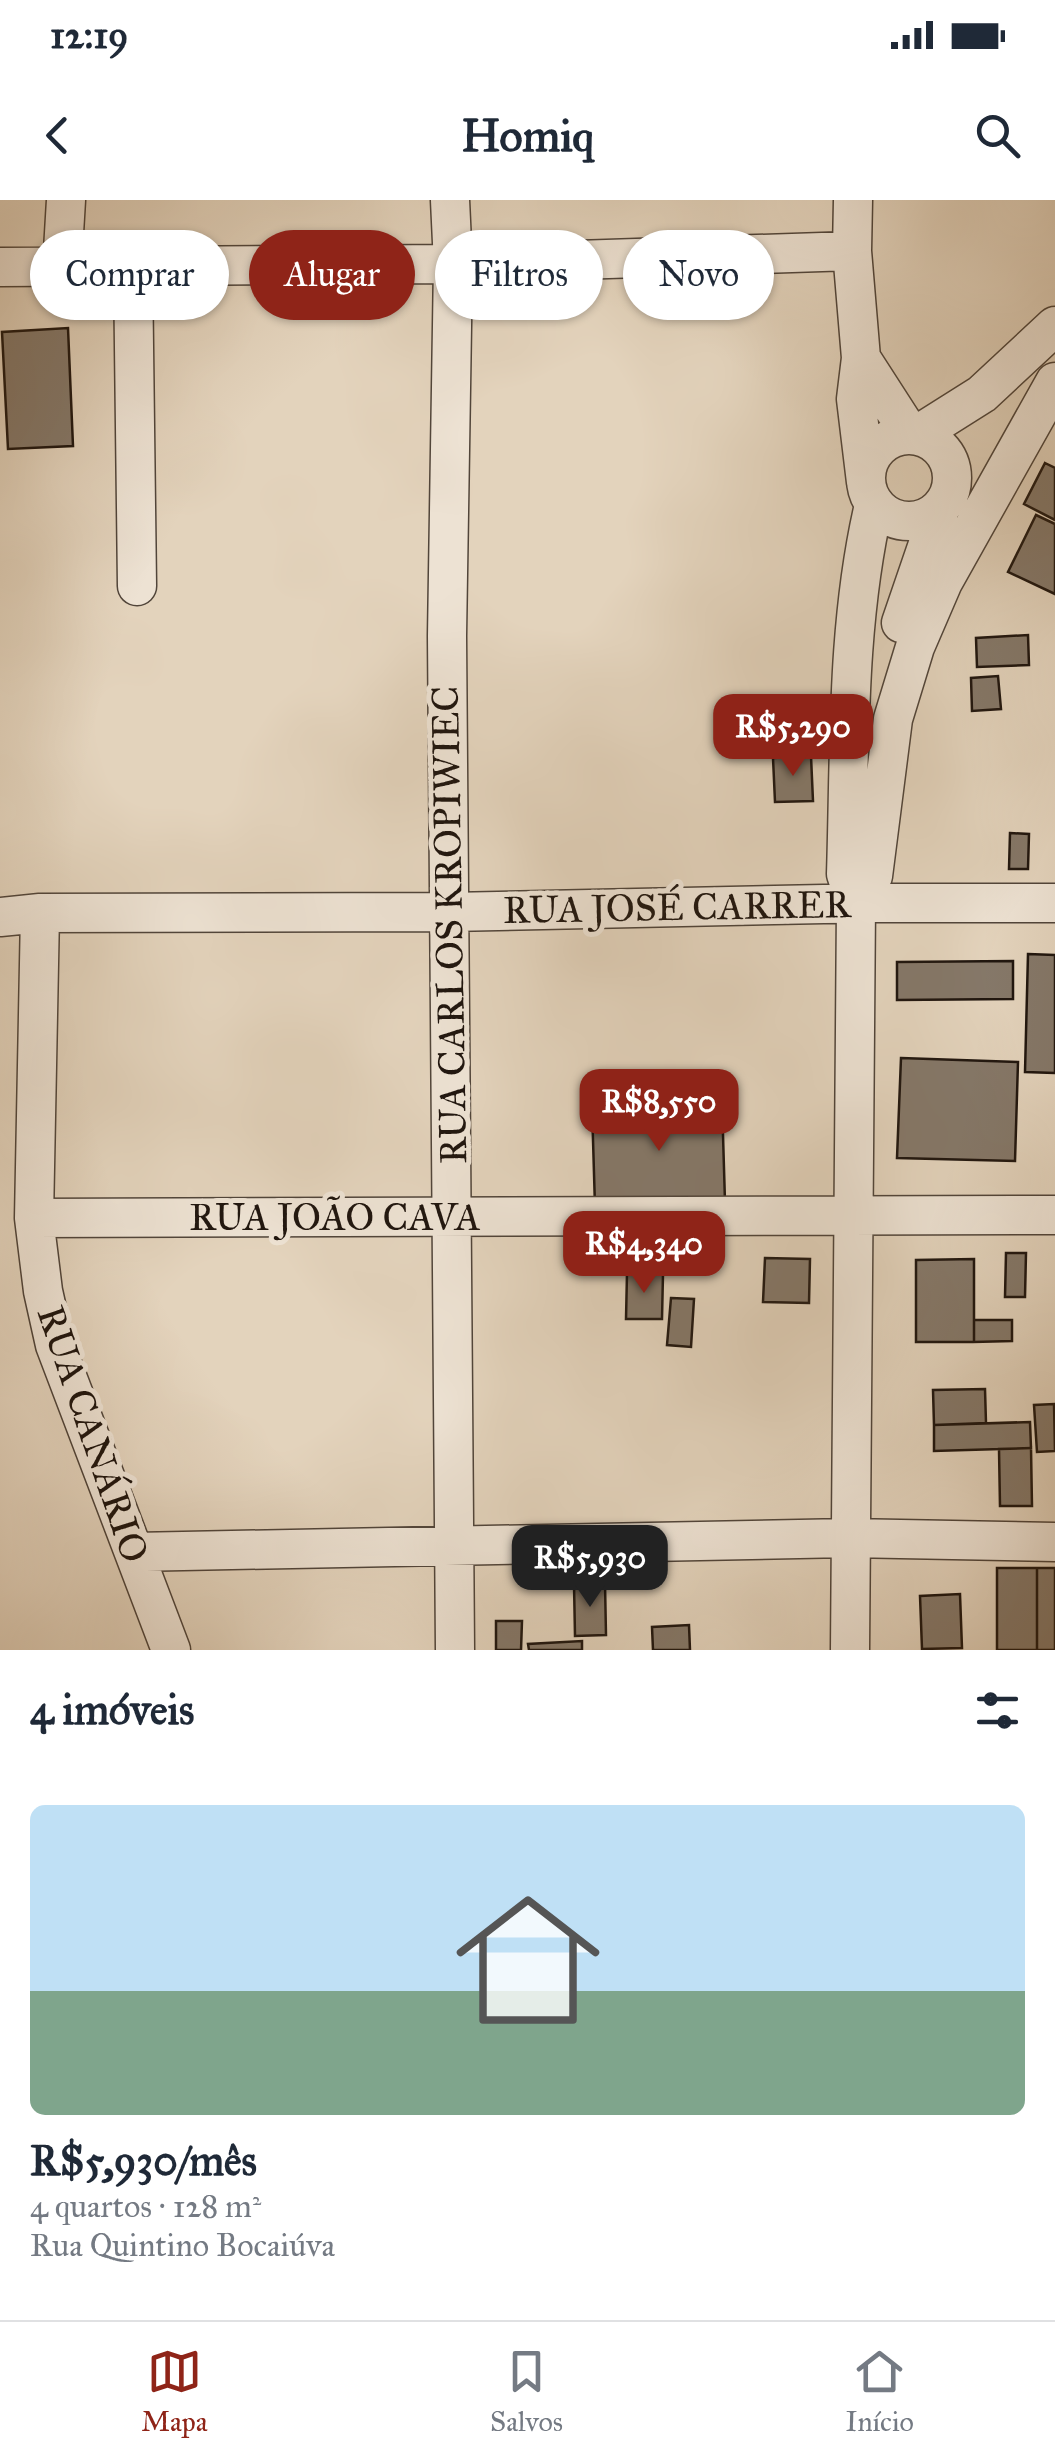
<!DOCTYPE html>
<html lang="pt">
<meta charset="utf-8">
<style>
:root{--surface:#fff;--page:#f6f6f7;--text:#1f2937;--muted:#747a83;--line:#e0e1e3;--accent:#8f2418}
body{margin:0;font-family:"IM FELL Great Primer",serif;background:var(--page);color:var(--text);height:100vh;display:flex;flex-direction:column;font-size:38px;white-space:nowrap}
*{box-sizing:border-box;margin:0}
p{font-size:32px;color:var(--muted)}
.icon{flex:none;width:55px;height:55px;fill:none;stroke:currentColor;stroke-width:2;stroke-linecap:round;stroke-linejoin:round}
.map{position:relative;height:1450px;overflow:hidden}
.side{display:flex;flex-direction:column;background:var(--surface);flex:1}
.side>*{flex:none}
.guide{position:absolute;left:30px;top:30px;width:995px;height:90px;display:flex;gap:20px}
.price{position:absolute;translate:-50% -85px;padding:0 22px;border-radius:20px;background:var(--accent);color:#fff;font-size:32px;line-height:65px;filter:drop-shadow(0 2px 5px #0008)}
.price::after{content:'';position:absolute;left:50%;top:60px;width:30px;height:22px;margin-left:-15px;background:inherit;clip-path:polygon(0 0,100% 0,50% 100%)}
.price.on{background:#222;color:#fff}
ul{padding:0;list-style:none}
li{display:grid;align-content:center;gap:20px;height:530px;padding:0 30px}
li+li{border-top:2px solid var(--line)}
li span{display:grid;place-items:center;height:310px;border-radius:15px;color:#555}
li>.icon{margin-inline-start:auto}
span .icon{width:180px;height:180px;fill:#fffc;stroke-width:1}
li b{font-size:42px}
h2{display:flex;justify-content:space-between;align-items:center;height:120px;padding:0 30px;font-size:42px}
.chip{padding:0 35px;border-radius:45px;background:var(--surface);box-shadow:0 2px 8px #0004;font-size:35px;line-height:90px}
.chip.on{background:var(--accent);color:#fff}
.status{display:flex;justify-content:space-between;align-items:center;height:70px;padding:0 50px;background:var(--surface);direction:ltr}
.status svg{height:28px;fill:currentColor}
header{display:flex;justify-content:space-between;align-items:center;height:130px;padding:0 30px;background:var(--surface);font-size:45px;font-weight:800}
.tabs{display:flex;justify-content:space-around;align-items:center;height:140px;border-top:2px solid var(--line);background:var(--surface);font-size:28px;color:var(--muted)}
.tabs a{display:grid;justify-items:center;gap:5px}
.tabs .on{color:var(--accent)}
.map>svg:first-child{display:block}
.building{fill:#857869;stroke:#20160f;stroke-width:2.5}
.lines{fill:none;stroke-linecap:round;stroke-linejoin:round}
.minor-casing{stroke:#51453a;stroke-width:41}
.minor{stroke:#ede2d3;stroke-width:38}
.labels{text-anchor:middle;stroke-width:10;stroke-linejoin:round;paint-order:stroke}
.street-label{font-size:38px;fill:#20160f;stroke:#ede2d3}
</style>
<div class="status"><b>12:19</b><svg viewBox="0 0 49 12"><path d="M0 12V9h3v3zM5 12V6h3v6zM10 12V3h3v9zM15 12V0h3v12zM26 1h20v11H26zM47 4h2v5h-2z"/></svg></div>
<header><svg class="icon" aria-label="back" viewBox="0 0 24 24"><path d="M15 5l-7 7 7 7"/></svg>Homiq<svg class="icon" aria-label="search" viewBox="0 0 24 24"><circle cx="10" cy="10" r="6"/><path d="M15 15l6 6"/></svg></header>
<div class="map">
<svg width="1055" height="1450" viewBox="0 0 1055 1450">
<rect width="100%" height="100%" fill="#e3d3bc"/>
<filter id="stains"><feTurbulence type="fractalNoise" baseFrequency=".002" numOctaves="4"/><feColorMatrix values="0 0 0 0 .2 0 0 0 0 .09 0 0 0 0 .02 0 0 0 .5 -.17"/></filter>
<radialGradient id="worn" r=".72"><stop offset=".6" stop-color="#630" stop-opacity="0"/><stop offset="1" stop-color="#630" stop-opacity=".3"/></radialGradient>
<path class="building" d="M68,128L73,246L8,249L2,132Z
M1045,263L1055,268V320L1024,304Z
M1036,315L1055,324V394L1008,372Z
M1028,435L1029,465L977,467L976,438Z
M998,476L1001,509L972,511L971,478Z
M811,556L813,601L775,602L773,558Z
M1010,633L1029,634L1028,669H1009Z
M1028,754L1055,755V873L1025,872Z
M1013,761V799L897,800V762Z
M901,858L1018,862L1015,961L897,958Z
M722,901L725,1002L595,1007L592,906Z
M1006,1053H1026L1025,1097H1005Z
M765,1058L810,1059L809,1103L763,1102Z
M974,1059V1142H916V1060Z
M627,1073L663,1074L662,1119H626Z
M671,1098L694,1099L691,1147L667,1145Z
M974,1120H1012V1141L974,1142Z
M985,1189L986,1223L934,1225L933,1190Z
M1054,1204L1055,1251L1037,1252L1034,1205Z
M1030,1222L1031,1248L934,1251V1225Z
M1031,1248L1032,1306H1000L999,1249Z
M997,1368H1037V1450H997Z
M1037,1368H1055V1450H1037Z
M605,1383L606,1435L575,1436L574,1384Z
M960,1394L962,1448L922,1449L920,1396Z
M496,1421H522L521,1450H496Z
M689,1425L690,1450H653L652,1427Z
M582,1441V1450H529L528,1444Z"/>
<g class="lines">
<defs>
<path id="minor" d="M450,0L453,64L447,436L455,1450
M853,0L852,51L861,158L856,199L866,282
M0,67L453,64L852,51
M62,67L66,0
M133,67L137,386
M861,158L910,234
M917,235L982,194L1055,126
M866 278a43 43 0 1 1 86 0a43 43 0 1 1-86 0Z
M901,423L940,309
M856,704L873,676L893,519L915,447L943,382L1055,182
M40,713L34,1018L43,1091L55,1145L171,1450
M0,717L40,713L450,712L873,703H1055
M34,1018L1055,1015
M134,1352L848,1338L1055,1342
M850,1450L856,704L846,674C850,551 846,425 874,305"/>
</defs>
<use href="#minor" class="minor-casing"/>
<use href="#minor" class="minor"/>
</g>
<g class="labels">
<g class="street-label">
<text transform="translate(677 707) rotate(-1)" y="13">RUA JOSÉ CARRER</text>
<text transform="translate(449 725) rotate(-91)" y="13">RUA CARLOS KROPIWIEC</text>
<text x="335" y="1030">RUA JOÃO CAVA</text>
<text transform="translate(93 1234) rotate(71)" y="13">RUA CANÁRIO</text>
</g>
</g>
<rect width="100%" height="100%" filter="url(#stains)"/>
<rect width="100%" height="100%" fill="url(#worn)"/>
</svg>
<b class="price" style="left:793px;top:579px">R$5,290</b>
<b class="price" style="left:659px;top:954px">R$8,550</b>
<b class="price" style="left:644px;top:1096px">R$4,340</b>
<b class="price on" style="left:590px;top:1410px">R$5,930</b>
<div class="guide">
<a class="chip">Comprar</a>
<a class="chip on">Alugar</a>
<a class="chip">Filtros</a>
<a class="chip">Novo</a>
</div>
</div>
<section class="side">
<h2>4 imóveis<svg class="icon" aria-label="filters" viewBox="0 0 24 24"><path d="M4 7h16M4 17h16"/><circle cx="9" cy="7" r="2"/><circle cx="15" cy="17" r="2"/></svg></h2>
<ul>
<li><span style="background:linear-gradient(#bfe0f5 60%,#7fa58c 0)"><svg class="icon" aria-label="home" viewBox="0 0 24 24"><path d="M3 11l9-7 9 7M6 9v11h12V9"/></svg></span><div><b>R$5,930/mês</b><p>4 quartos · 128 m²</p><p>Rua Quintino Bocaiúva</p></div></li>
</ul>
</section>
<nav class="tabs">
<a class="on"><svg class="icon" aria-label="map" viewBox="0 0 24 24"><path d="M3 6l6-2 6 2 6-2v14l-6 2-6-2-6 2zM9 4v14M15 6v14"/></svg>Mapa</a>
<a><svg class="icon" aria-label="saved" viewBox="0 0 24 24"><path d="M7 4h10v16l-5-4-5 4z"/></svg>Salvos</a>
<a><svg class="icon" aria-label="home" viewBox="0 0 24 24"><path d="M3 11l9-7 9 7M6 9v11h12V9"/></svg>Início</a>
</nav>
